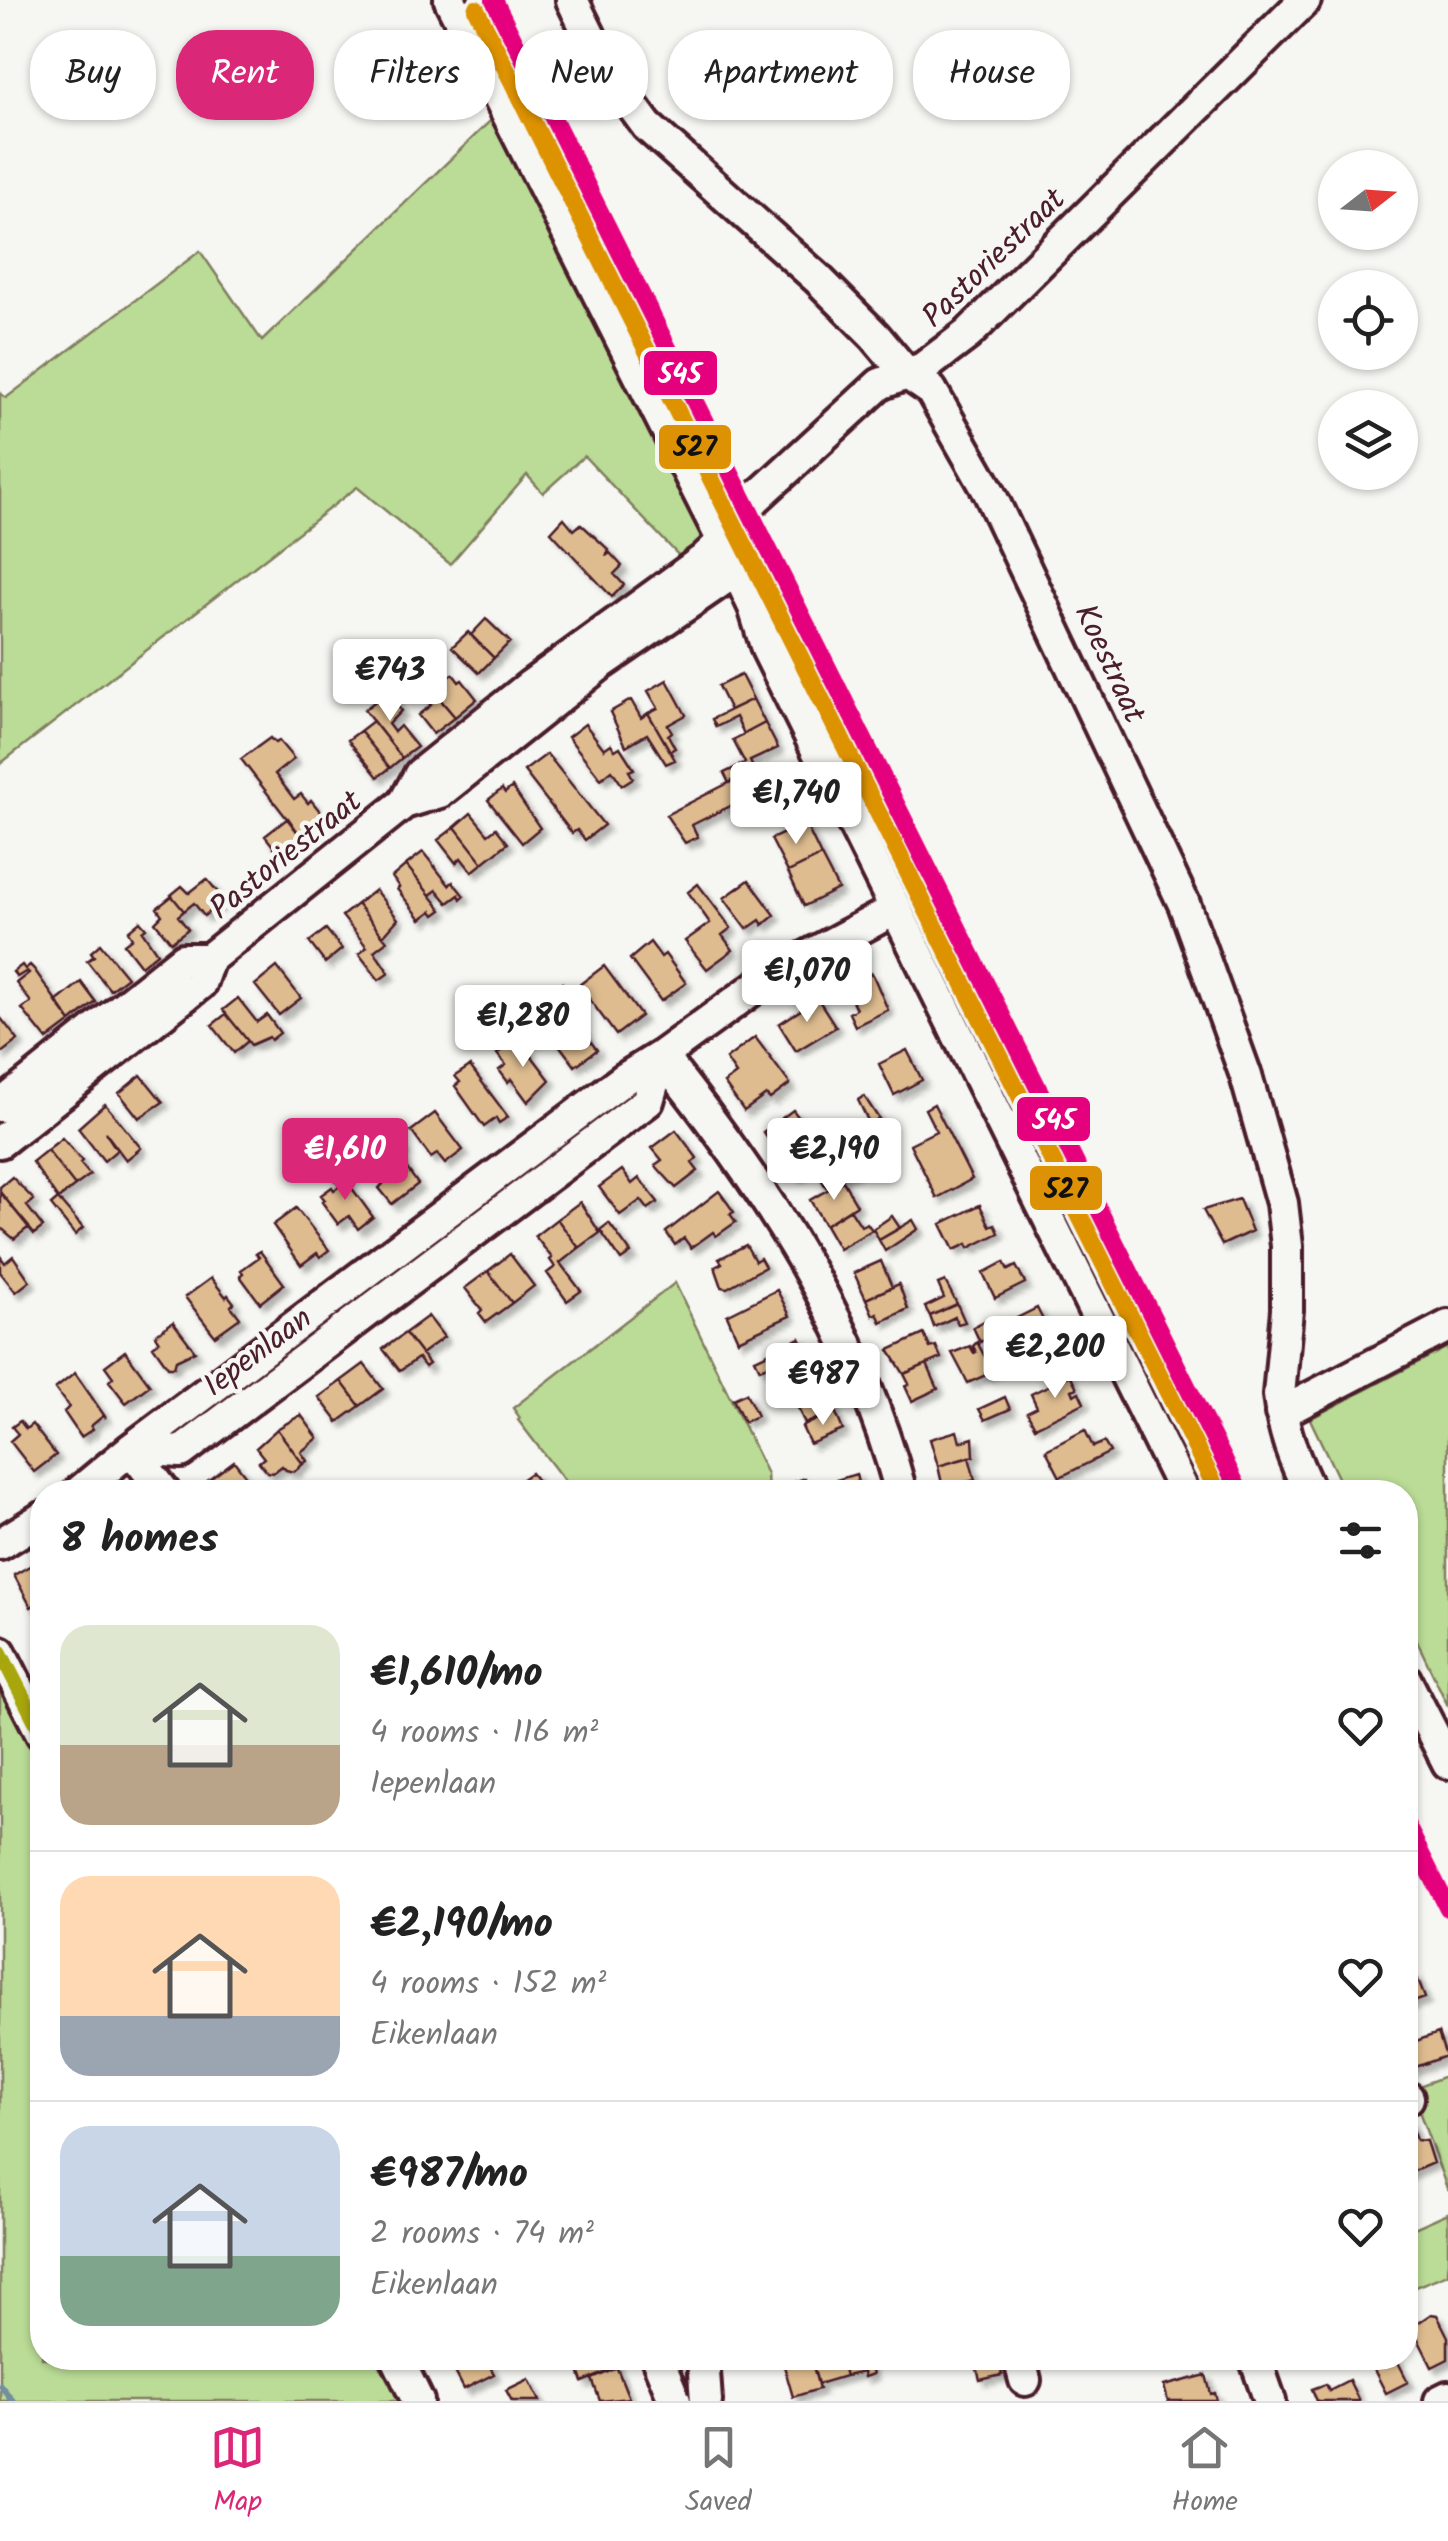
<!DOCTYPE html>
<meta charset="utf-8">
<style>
:root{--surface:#fff;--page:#f2f2f2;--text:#222;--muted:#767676;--line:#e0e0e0;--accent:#db2777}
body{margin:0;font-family:Kalam,sans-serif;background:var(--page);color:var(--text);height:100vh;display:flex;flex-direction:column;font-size:38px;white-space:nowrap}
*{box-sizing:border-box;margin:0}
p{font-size:32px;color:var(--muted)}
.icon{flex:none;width:55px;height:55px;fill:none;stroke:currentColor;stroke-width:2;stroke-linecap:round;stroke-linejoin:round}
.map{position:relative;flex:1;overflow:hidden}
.drawer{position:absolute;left:30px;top:1480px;width:1388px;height:890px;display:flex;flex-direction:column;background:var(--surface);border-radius:40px;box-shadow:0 2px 8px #0004}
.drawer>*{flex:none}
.guide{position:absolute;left:30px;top:30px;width:1390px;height:90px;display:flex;gap:20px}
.needle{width:65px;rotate:73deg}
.tools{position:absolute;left:1318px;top:150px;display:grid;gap:20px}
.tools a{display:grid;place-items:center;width:100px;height:100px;border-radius:50%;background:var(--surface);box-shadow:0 2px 8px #0004;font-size:50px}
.price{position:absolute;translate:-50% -85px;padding:0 22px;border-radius:10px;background:#fff;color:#222;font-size:32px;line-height:65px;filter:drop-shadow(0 2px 5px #0008)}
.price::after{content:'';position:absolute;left:50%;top:60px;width:30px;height:22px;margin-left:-15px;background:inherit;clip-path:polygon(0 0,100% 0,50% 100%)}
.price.on{background:var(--accent);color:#fff}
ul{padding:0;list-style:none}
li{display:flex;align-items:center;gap:30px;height:250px;padding:0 30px}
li+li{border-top:2px solid var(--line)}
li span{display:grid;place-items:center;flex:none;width:280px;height:200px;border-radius:30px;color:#555}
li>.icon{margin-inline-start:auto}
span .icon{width:120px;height:120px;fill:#fffc;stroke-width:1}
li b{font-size:42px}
h2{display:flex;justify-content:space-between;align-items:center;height:120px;padding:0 30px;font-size:42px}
.tag{padding:0 35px;border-radius:40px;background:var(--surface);box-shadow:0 2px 8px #0004;font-size:35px;line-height:90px}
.tag.on{background:var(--accent);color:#fff}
.dock{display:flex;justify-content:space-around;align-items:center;height:140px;border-top:2px solid var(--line);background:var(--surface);font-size:28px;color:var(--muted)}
.dock a{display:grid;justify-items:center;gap:5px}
.dock .on{color:var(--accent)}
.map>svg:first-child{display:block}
.green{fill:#badc96;stroke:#827e60;stroke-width:2.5}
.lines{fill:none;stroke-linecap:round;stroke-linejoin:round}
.stream{stroke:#728e9f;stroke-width:6}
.building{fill:#debc90;stroke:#4a1f2b;stroke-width:2.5;filter:url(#shadow)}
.minor-casing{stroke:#4a1f2b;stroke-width:38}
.minor{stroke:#f6f6f2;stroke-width:30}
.bus-1-casing{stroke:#f6f6f2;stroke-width:22}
.bus-1{stroke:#a8a60b;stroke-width:15}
.rail-1-casing{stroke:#f6f6f2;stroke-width:25}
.rail-2-casing{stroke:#f6f6f2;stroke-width:25}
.rail-1{stroke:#e5007d;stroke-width:18}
.rail-2{stroke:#dd9206;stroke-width:18}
.labels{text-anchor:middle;stroke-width:9;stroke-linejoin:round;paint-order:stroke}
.street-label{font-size:32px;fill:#4a1f2b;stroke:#f6f6f2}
.line-badge{stroke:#f6f6f2;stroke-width:4}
.badge-label{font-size:28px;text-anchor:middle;font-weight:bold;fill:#fff}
.pale-badge-label{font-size:28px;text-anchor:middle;font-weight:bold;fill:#111}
</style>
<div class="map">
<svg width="1448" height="2401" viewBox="0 0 1448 2401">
<defs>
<filter id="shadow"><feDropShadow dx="5.5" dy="5.5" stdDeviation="2.5" flood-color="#0004"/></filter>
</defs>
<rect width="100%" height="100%" fill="#f6f6f2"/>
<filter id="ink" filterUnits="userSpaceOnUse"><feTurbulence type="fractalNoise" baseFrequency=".01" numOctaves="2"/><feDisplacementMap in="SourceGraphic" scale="20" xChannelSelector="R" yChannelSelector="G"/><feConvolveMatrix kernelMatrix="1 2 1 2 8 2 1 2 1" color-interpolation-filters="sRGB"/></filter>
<g filter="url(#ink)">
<path class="green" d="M491,120L702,533L701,542L683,560L584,456L543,493L527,475L450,564L357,487L0,764V393L6,398L200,251L262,341Z
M675,1283L767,1474L768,1492H573L518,1420L520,1418L513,1408Z
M1448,1347V1706L1405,1616V1492H1345L1310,1419Z
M0,1689L42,1765V2358H375L400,2401H0Z
M1448,2075V2191L1411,2089Z
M1448,2213V2274L1405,2291V2232Z"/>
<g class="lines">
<path class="stream" d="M0,2385L13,2401"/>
</g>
<path class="building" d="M564,518L574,530L581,524L609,550L606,556L610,553L622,566L614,574L624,585L612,597L551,532Z
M486,619L510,642L494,658L471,635Z
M468,632L494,658L479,673L452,647Z
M427,670L440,684L453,674L459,682L462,680L477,699L455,717L421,677Z
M420,675L455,717L433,734L418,715L431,705L411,683Z
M741,675L753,699L730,710L718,686Z
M667,680L686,715L668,725L672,732L668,735L675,748L670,751L648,713L658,708L648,691Z
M387,692L401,711L388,724L394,732L400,726L417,747L402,758L364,710Z
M753,699L765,723L744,734L736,717L716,727L712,719Z
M631,700L641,718L648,713L675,760L666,764L647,734L626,746L610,712Z
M373,721L402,758L390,768L360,731Z
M765,723L778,748L750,761L754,770L729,783L724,773L745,763L733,740Z
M585,724L604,749L611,744L615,750L620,747L634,769L629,771L633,778L622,785L612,770L601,779L568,737Z
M360,731L390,768L378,777L348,740Z
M270,738L275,743L279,741L294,759L275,774L294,799L301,794L308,803L311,800L326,819L302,838L241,759Z
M547,754L604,825L585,840L577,830L572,833L524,771Z
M786,765L796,785L771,797L767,787L758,792L753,782L745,786L750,796L692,825L698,837L685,843L666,815L754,770L758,779Z
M512,787L540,828L522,843L488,800L502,789L505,793Z
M471,813L488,834L496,828L508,843L483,863L455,827Z
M288,818L302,838L280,855L265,836Z
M805,823L821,856L788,872L771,839Z
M455,827L483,863L472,872L461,858L456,863L438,840Z
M423,852L449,885L453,882L464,896L461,899L459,895L448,903L437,890L430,895L406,865Z
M821,856L838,889L804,906L788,872Z
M406,865L442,910L435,915L432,911L421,919L397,889L399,887L392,877Z
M207,879L224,900L204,916L194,903L184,911L171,895L182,886L189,893Z
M749,880L775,915L763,925L760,920L747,929L724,898Z
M698,884L731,928L722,935L733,950L707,969L685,941L710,923L688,892Z
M375,890L398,919L383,936L357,904Z
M172,896L184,911L178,916L188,929L171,942L155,922L162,915L157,908Z
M357,904L387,941L374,951L389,973L379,980L359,954L367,947L342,916Z
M140,921L146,928L142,931L157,953L141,966L124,944L132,938L128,931Z
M326,929L342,949L325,963L309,942Z
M650,942L661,957L665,954L686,983L661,1001L630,959Z
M100,944L127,977L110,990L87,961L94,956L91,952Z
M22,965L25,969L30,965L34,969L71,1022L47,1040L22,1009L31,1002L16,983L29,973L27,971L17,977L13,972Z
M604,966L641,1016L616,1035L579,985Z
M277,967L301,998L279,1015L255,985Z
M872,973L888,1010L855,1026L849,1013L856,1009L845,986Z
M81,982L96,1002L71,1022L56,1002Z
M562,983L574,998L564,1006L597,1050L575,1066L541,1021L562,1005L551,990Z
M238,998L257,1022L267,1015L280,1033L271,1040L269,1037L251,1045L223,1010Z
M818,999L836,1027L796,1051L779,1024Z
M226,1014L248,1041L234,1053L212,1025Z
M0,1017L18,1040L0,1054Z
M755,1037L790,1084L770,1099L766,1095L744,1111L724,1083L736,1074L726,1059Z
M518,1038L550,1080L528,1102L511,1079L508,1082L499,1070L506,1065L497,1054Z
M907,1050L922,1080L894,1095L879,1064Z
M470,1066L508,1117L499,1123L496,1118L484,1127L455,1086L460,1082L455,1076Z
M141,1075L163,1102L139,1118L119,1093Z
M864,1096L879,1119L870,1125L858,1100Z
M105,1104L141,1148L126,1160L105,1132L117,1150L104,1161L78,1128Z
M934,1104L972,1179L937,1198L910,1144L936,1131L925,1109Z
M793,1110L809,1131L779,1154L763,1132Z
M435,1113L463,1150L445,1164L437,1154L431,1158L411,1131Z
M676,1130L697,1158L692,1163L698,1171L676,1188L655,1165L662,1160L652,1148Z
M807,1133L814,1144L809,1148L818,1160L796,1177L779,1154Z
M393,1135L404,1150L399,1154L403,1163L418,1184L392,1204L379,1188L383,1184L362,1156Z
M62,1138L82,1161L80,1163L90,1175L75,1186L47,1150Z
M47,1150L75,1186L58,1199L83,1228L75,1235L51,1205L58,1199L32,1162Z
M851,1157L857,1169L826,1187L819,1176Z
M338,1169L373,1217L358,1229L349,1216L338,1224L322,1202L325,1200L321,1195L332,1187L334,1190L340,1186L331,1174Z
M622,1170L632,1184L639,1178L658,1202L648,1209L641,1200L620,1215L599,1187Z
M12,1177L34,1200L27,1206L43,1227L34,1234L0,1192V1187Z
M843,1181L857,1205L825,1225L810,1200Z
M719,1191L734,1212L730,1214L736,1222L716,1236L713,1232L691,1248L684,1238L675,1245L666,1232Z
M0,1192L29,1227L14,1239L0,1227Z
M1239,1199L1252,1231L1222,1245L1203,1210Z
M580,1202L600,1233L579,1248L557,1219Z
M980,1205L990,1226L995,1224L999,1233L969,1248L967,1244L954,1250L941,1224Z
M296,1208L329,1250L320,1257L317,1253L301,1265L273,1225Z
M850,1209L861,1226L867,1223L872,1230L839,1249L825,1225Z
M892,1216L900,1228L879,1240L873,1229Z
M557,1219L579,1248L560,1263L581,1291L567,1301L547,1273L555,1267L550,1260L552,1258L535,1236Z
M913,1220L918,1229L885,1251L879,1240Z
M609,1223L631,1253L621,1260L600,1230Z
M746,1245L755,1261L760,1258L765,1267L727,1288L722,1287L715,1267L722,1263L719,1259Z
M260,1251L284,1284L260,1303L240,1276L243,1273L241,1270L259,1257L256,1254Z
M510,1254L534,1286L512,1303L488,1271Z
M0,1256L5,1263L13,1256L30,1281L16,1292L0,1272Z
M881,1261L892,1287L866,1299L854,1273Z
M1004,1262L1008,1270L1016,1266L1025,1283L995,1298L983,1273Z
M488,1271L512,1303L486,1322L479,1313L482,1310L465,1288Z
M211,1278L226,1297L228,1295L234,1303L231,1306L240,1318L215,1336L185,1297Z
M945,1281L957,1304L930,1316L925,1307L944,1298L938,1284Z
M899,1284L908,1309L881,1322L877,1313L873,1315L866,1299Z
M777,1290L790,1316L738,1340L727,1315Z
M957,1304L965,1322L958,1324L955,1317L934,1327L930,1316Z
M1037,1308L1051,1336L1025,1349L1011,1321Z
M428,1316L444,1337L421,1354L405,1333Z
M988,1319L996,1335L980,1342L973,1327Z
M173,1322L195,1351L176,1360L174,1367H168L153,1346L159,1341L155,1335Z
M405,1333L429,1364L425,1367L418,1358L400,1371L383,1349Z
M924,1334L930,1348L936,1346L941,1358L904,1374L889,1350Z
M800,1338L811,1360L772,1379L767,1366L760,1369L755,1359Z
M977,1342L993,1372L968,1383L952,1353L970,1346L974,1353L976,1352L973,1346Z
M125,1351L150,1385L126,1403L109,1381L113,1377L105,1366Z
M811,1360L823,1386L794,1399L782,1374Z
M364,1364L383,1389L360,1406L341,1381Z
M927,1364L938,1389L912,1401L905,1386L909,1384L904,1374Z
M1069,1372L1077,1388L1072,1390L1074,1395L1079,1392L1084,1403L1035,1427L1027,1412L1037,1407L1031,1394L1070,1375Z
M75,1373L106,1418L103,1416L91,1426L93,1429L81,1437L64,1412L69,1407L55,1389Z
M341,1381L360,1406L338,1422L319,1397Z
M823,1386L835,1411L805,1424L794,1399Z
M746,1393L757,1416L744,1422L733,1399Z
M1005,1397L1010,1409L985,1420L979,1409Z
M835,1411L843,1430L810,1444L802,1427Z
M301,1415L318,1438L301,1452L307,1461L303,1464L277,1429Z
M20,1421L26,1429L32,1424L56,1455L34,1472L10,1441L18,1434L12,1427Z
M277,1429L303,1464L294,1472L286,1470L282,1466L273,1473L267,1472L259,1462L264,1458L256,1448Z
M1085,1430L1093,1447L1104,1442L1110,1452L1060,1477L1046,1450Z
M957,1431L960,1442L973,1438L974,1456L938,1466L930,1439Z
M969,1457L975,1480L943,1488L938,1466Z
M234,1461L258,1492H208L202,1485Z
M531,1473L546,1492H515L511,1487Z
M856,1474L860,1492H829L826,1483Z
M805,1478L810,1489L771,1492L774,1489Z
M40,1560L42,1606L39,1608L36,1604L31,1607L14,1575Z
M1416,1975L1425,1998L1405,2005V1979Z
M1438,2033L1446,2056L1405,2071V2045Z
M1409,2122L1416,2140L1426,2141L1433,2163L1405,2175V2124Z
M1431,2314L1437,2315L1448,2337V2359L1432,2367L1412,2327Z
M458,2358H485L494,2374L464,2389L450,2362Z
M583,2358H613L617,2368L583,2382L578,2368L586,2365Z
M789,2358H811L819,2389L793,2397L782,2359Z
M811,2358H840L845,2376L818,2384Z
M840,2358H868L873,2374L864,2377L863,2372L845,2376Z
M974,2358H998L1002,2375L980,2380Z
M1368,2358H1396L1408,2382L1386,2393Z
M617,2368L629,2398L600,2401L592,2379Z
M1206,2375L1211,2394L1215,2393L1217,2401H1168L1164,2386Z
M529,2379L540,2401H512L506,2390Z
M1349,2380L1359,2401H1317L1312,2389L1326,2384L1329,2390Z"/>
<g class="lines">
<defs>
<path id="minor" d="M450,0L723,541L754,607L767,649L1184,1492
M572,0L608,73L647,126L817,278L875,336L906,373L931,390L989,492L1184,904L1246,1076L1282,1203L1287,1246V1310L1279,1395C1283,1432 1294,1460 1310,1492
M404,803L420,774L531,685L704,559L723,541L737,519L756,498L880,384L923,368L968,334L1305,0
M661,1056C769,1192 855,1324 901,1492
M0,1106L183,959H209
M0,1142L200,984L209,959L404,803L440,792L602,663L737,570
M1281,1413L1448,1326
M131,1449L181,1452L648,1101L661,1056
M131,1449L164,1492
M79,1492L131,1449L624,1079L661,1056L771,976L896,909
M0,1544L42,1518
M0,1652L42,1734
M1405,1679L1448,1763
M1405,2099L1408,2098
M397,2358L418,2401
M657,2358L675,2401
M703,2358L706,2401
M1019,2358L1025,2380
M1255,2358L1270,2401
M1440,2401L1448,2397"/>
</defs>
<use href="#minor" class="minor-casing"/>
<use href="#minor" class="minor"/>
<defs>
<path id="bus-1" d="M0,1652L42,1734"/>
</defs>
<use href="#bus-1" class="bus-1-casing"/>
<use href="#bus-1" class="bus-1"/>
<defs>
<path id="rail-1" d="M494,0L1240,1492
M1405,1822L1448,1908"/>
<path id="rail-2" d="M476,9L1218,1492"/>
</defs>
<use href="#rail-1" class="rail-1-casing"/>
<use href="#rail-2" class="rail-2-casing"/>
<use href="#rail-1" class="rail-1"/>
<use href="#rail-2" class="rail-2"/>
</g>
</g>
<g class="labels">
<g class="street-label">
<text transform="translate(993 257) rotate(-44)" y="11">Pastoriestraat</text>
<text transform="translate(1111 663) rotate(65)" y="11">Koestraat</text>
<text transform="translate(285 854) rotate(-39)" y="11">Pastoriestraat</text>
<text transform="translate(257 1351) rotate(-37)" y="11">Iepenlaan</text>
</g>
</g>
<g class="line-badge">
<rect x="642" y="349" width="77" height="48" rx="10" fill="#e5007d"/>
<rect x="657" y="423" width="76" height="48" rx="10" fill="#dd9206"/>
<rect x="1015" y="1095" width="77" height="48" rx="10" fill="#e5007d"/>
<rect x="1028" y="1164" width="76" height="48" rx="10" fill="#dd9206"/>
</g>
<g class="badge-label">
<text x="680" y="383">545</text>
<text x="1054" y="1129">545</text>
</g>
<g class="pale-badge-label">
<text x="695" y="456">527</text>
<text x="1066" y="1198">527</text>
</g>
</svg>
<div class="tools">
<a><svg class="needle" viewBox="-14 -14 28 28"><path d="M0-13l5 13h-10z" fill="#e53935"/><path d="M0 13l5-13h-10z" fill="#767676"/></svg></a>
<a><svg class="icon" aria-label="locate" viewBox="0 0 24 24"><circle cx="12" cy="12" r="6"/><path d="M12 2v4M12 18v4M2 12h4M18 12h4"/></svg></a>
<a><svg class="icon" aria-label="layers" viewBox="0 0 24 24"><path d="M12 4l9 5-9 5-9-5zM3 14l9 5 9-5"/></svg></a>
</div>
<b class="price" style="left:390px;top:724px">€743</b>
<b class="price" style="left:796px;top:847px">€1,740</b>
<b class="price" style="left:807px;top:1025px">€1,070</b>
<b class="price" style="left:523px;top:1070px">€1,280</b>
<b class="price on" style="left:345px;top:1203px">€1,610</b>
<b class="price" style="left:834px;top:1203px">€2,190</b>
<b class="price" style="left:1055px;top:1401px">€2,200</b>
<b class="price" style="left:823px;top:1428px">€987</b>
<div class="guide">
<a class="tag">Buy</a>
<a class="tag on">Rent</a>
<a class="tag">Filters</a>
<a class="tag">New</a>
<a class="tag">Apartment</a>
<a class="tag">House</a>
</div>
<section class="drawer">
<h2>8 homes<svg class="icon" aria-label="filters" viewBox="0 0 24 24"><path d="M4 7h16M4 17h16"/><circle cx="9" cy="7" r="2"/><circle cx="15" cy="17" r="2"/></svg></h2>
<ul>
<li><span style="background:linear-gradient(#dfe7d0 60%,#b9a48a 0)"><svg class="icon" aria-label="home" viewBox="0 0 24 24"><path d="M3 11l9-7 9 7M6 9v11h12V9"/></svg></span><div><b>€1,610/mo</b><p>4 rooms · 116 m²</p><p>Iepenlaan</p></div><svg class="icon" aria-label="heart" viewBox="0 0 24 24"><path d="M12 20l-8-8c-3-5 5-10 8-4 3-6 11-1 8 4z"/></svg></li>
<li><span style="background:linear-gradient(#ffd9b3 70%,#9aa5b1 0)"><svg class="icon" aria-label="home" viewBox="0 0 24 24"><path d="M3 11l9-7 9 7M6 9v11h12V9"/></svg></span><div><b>€2,190/mo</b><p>4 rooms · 152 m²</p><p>Eikenlaan</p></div><svg class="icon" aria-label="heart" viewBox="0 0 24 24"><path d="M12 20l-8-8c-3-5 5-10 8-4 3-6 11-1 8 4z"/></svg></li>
<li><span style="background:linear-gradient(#c9d6e8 65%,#7fa58c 0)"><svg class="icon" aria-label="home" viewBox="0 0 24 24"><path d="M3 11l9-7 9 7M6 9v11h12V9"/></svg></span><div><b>€987/mo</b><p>2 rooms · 74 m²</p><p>Eikenlaan</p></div><svg class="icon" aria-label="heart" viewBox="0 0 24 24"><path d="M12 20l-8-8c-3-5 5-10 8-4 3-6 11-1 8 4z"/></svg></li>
</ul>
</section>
</div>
<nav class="dock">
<a class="on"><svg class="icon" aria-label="map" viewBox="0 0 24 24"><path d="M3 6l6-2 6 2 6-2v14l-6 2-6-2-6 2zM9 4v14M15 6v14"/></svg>Map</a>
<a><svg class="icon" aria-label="saved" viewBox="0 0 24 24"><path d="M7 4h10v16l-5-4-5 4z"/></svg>Saved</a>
<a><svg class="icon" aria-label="home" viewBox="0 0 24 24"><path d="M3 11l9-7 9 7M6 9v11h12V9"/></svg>Home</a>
</nav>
